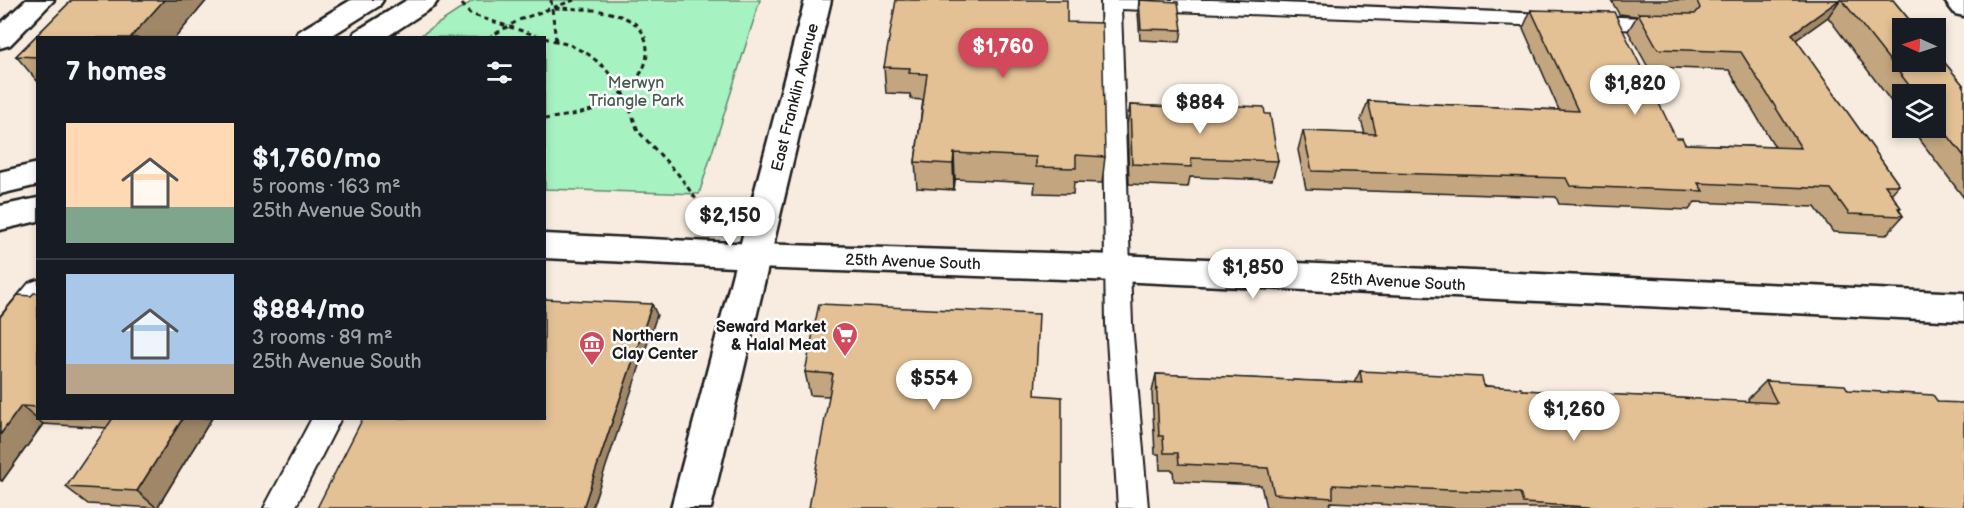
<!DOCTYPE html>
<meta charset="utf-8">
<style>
:root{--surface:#171b24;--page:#20242c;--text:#f1f3f6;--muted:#9ea1a6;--line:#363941;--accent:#d1495b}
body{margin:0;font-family:"Balsamiq Sans",sans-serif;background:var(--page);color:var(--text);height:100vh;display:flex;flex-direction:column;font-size:22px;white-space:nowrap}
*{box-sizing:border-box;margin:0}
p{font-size:20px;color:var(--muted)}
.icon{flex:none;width:33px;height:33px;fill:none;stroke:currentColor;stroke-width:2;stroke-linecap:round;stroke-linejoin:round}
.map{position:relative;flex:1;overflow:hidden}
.sheet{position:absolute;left:36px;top:36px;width:510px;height:384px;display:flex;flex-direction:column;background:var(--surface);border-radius:0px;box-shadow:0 3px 9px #0003}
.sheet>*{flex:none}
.needle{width:39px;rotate:273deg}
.fabs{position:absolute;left:1892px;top:18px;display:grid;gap:12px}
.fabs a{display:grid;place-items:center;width:54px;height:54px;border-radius:0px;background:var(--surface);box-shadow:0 3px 9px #0003;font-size:30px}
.price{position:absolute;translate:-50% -51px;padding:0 14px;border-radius:21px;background:#fff;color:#222;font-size:20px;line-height:39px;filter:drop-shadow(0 2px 3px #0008)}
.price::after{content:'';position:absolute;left:50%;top:36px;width:18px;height:14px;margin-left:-9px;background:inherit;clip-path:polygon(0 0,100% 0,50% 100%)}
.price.active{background:var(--accent);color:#fff}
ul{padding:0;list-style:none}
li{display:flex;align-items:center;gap:18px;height:150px;padding:0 30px}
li+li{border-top:2px solid var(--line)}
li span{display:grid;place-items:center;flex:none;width:168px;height:120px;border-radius:0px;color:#555}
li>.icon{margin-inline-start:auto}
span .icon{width:72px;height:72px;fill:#fffc;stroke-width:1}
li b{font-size:26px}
h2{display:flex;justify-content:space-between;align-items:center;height:72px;padding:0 30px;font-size:26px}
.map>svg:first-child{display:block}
.green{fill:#a7f2c1;stroke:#62876e;stroke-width:1.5}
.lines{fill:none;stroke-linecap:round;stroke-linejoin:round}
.lane-casing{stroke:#1c1c1c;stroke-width:4}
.street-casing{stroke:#1c1c1c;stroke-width:5}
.secondary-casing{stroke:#1c1c1c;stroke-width:5}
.path{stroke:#1c1c1c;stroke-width:3;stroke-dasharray:5 4;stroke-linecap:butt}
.lane{fill:#fff;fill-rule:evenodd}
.street{fill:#fff;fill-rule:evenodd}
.secondary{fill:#fff;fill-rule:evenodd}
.wall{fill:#c3a680;stroke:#1c1c1c;stroke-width:1.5}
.shaded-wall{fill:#9f8768;stroke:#1c1c1c;stroke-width:1.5}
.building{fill:#e3c195;stroke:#1c1c1c;stroke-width:1.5}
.labels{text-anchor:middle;stroke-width:5;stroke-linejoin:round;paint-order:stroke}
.park-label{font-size:16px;fill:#465c4e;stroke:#fff}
.street-label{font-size:16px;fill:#1c1c1c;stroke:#fff}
.poi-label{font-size:16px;font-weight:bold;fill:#1c1c1c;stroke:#fff;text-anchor:end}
</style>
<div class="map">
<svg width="1964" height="508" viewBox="0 0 1964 508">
<rect width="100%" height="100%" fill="#f7ecdf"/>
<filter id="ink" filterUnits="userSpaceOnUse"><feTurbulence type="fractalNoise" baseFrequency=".0167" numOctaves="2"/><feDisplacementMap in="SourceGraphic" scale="12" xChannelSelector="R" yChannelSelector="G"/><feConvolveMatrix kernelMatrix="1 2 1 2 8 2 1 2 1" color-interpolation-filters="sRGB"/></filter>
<g filter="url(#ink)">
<path class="green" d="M474,0H760L699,194L545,189L544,38L418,37Z"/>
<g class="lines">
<defs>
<path id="lane" d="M1101,0H1212L1668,19L1675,20L1678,25L1675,30L1668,31L1121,9L1132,324L1148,508H1118L1106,324Z
M38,280V310L10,345L0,348V318L29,283Z
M312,418H341L295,508H264Z"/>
<path id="street" d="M1944,0H1964V16L1955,14Z
M544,234L755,244L1117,255L1964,293V321L1117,281L755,268L544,258Z"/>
<path id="secondary" d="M26,0H54L10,45L0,48V24Z
M351,0H383L379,6L328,38H295L298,32Z
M407,0H438L434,6L385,38H352L355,32Z
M805,0H831L711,508H671Z
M38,163V185L0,194V172Z
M38,198V221L0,230V206Z"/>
</defs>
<use href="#lane" class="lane-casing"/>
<use href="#street" class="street-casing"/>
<use href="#secondary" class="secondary-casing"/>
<path class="path" d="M551,0L556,41
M462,4L470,14L544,38
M488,38L519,20L574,0
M544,38L570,45L588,54L604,67L623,91L638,131L678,174L701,206
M544,119C556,117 569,116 581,113C607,107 648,82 647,51C647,39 642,27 631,21C607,8 580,9 554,8"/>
<use href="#lane" class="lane"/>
<use href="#street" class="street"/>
<use href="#secondary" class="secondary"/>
</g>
<path class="wall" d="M72,0H207L175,38H38V82L16,56Z
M1139,0L1182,30L1180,42L1140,40L1138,12Z
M1611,0H1893L1964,86V198L1911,128H1935V94H1902V116L1828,17L1796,40L1899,185L1891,194L1901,208L1899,210L1903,216L1886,235L1833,232L1815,207L1695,202L1689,210L1559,204L1556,197L1306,189L1298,150L1303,131L1365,134L1361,120L1368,101L1559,110L1523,28L1531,10L1676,138L1685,144L1775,147L1729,70L1648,67L1628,31L1637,16L1619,14Z
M1067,22L1105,157L1102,183L1074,182L1073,194L1034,193L1035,183L955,179L954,190L917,188L915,162L923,100L911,99L910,94L886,93L884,67Z
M1130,105L1215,109L1216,105L1265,114L1278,161L1272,180L1190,177L1188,187L1129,184L1127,125Z
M38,293V418H212L157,508L88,504L66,487L107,428L43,424L2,481L0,480V317L31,296Z
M1039,314L829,396L810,395L805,372Z
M1360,371L1522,390L1749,402L1748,399L1766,381L1848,390L1964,508H1459L1331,502L1328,508H1266L1261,485L1174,481L1173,470H1160L1159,454H1155L1152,392L1156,374L1354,383Z"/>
<path class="shaded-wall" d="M164,0H207L175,38H130Z
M1839,0H1840L1828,17L1779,52L1792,34Z
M954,153L955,179L954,190L953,164Z
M652,304L657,315L592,508H583Z
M21,406L43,424L2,481L0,479V435Z
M183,418H212L157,508L137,491Z"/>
<path class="building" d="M72,0H164L130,38H38V57L16,56Z
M896,0H1067V22L1102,23L1105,157L1076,155V168L1036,167V157L954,153L953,164L915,162L927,74L909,73L910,68L884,67Z
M1139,0L1178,2L1182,30L1141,29Z
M1689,0H1839L1792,34L1899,185H1885L1901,208H1898L1903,216L1849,214L1831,189L1698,183L1703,191L1570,186L1566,178L1312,171L1303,131L1376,134L1368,101L1578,111L1531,10L1614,12L1676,138H1682L1685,144L1801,148L1741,52L1658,49L1638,13L1695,14L1700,8L1697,1Z
M1842,0H1893L1916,28H1902V62H1935V51L1964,86V156L1935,119V94H1916Z
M1130,105L1217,109L1216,105L1264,107L1265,114H1270L1278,161L1191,158L1192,167L1132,164Z
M34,293H38V407L21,406L0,435V317L18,295L31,296Z
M544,299L652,304L583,508H317L363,418H544Z
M819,304L1039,314L1035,395L1062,397V508H809L833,374L805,372Z
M1360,371L1482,377L1484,386L1521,388L1522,390L1777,403L1766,381L1845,385L1848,390L1933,395L1938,402L1964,403V508L1916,506L1917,508H1605L1523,503L1520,493L1333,485V498L1274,494L1268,468L1179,464L1178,453H1164L1163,436H1159L1156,374L1362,383Z
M113,418H183L137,491L66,487Z"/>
</g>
<defs>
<symbol id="supermarket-pin" viewBox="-11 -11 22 30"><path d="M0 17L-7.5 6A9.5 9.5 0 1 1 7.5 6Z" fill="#d1495b" stroke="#fff"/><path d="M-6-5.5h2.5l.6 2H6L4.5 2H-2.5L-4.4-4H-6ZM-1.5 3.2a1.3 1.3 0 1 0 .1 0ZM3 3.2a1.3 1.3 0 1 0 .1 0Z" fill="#fff"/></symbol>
<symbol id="museum-pin" viewBox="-11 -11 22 30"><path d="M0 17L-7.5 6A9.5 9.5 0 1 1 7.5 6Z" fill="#d1495b" stroke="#fff"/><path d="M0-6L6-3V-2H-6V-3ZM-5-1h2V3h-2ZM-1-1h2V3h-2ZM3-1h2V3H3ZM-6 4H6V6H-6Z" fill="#fff"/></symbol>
</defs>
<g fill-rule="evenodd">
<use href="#supermarket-pin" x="830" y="320" width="30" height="40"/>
<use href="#museum-pin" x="577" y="329" width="30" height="40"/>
</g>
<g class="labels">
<g class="park-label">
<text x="636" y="88">Merwyn<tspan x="636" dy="18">Triangle Park</tspan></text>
</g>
<g class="street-label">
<text transform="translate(794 97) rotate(-76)" y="6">East Franklin Avenue</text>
<text transform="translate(913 261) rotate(2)" y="6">25th Avenue South</text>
<text transform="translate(1398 281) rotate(3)" y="6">25th Avenue South</text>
</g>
<g class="poi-label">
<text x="826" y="332">Seward Market<tspan x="826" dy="18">&amp; Halal Meat</tspan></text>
<text x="612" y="341" text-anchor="start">Northern<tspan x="612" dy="18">Clay Center</tspan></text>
</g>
</g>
</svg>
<div class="fabs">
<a><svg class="needle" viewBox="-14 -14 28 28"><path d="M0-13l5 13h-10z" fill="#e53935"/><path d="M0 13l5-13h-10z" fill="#9ea1a6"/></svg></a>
<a><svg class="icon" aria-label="layers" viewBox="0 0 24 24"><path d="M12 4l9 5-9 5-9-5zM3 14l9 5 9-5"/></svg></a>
</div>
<b class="price active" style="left:1003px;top:79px">$1,760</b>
<b class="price" style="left:1635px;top:116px">$1,820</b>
<b class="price" style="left:1200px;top:135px">$884</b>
<b class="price" style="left:730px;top:248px">$2,150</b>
<b class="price" style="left:1253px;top:300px">$1,850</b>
<b class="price" style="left:934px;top:411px">$554</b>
<b class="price" style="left:1574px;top:442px">$1,260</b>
<section class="sheet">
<h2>7 homes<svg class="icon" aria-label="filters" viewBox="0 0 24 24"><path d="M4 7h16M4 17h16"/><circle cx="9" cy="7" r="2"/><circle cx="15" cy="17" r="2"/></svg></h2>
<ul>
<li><span style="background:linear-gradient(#ffd9b3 70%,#7fa58c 0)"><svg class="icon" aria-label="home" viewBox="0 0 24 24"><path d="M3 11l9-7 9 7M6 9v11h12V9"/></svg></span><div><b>$1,760/mo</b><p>5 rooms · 163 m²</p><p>25th Avenue South</p></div></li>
<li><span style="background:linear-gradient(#a9c7e8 75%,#b9a48a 0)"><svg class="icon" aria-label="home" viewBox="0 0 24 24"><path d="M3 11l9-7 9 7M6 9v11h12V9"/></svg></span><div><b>$884/mo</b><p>3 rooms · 89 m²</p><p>25th Avenue South</p></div></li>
</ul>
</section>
</div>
